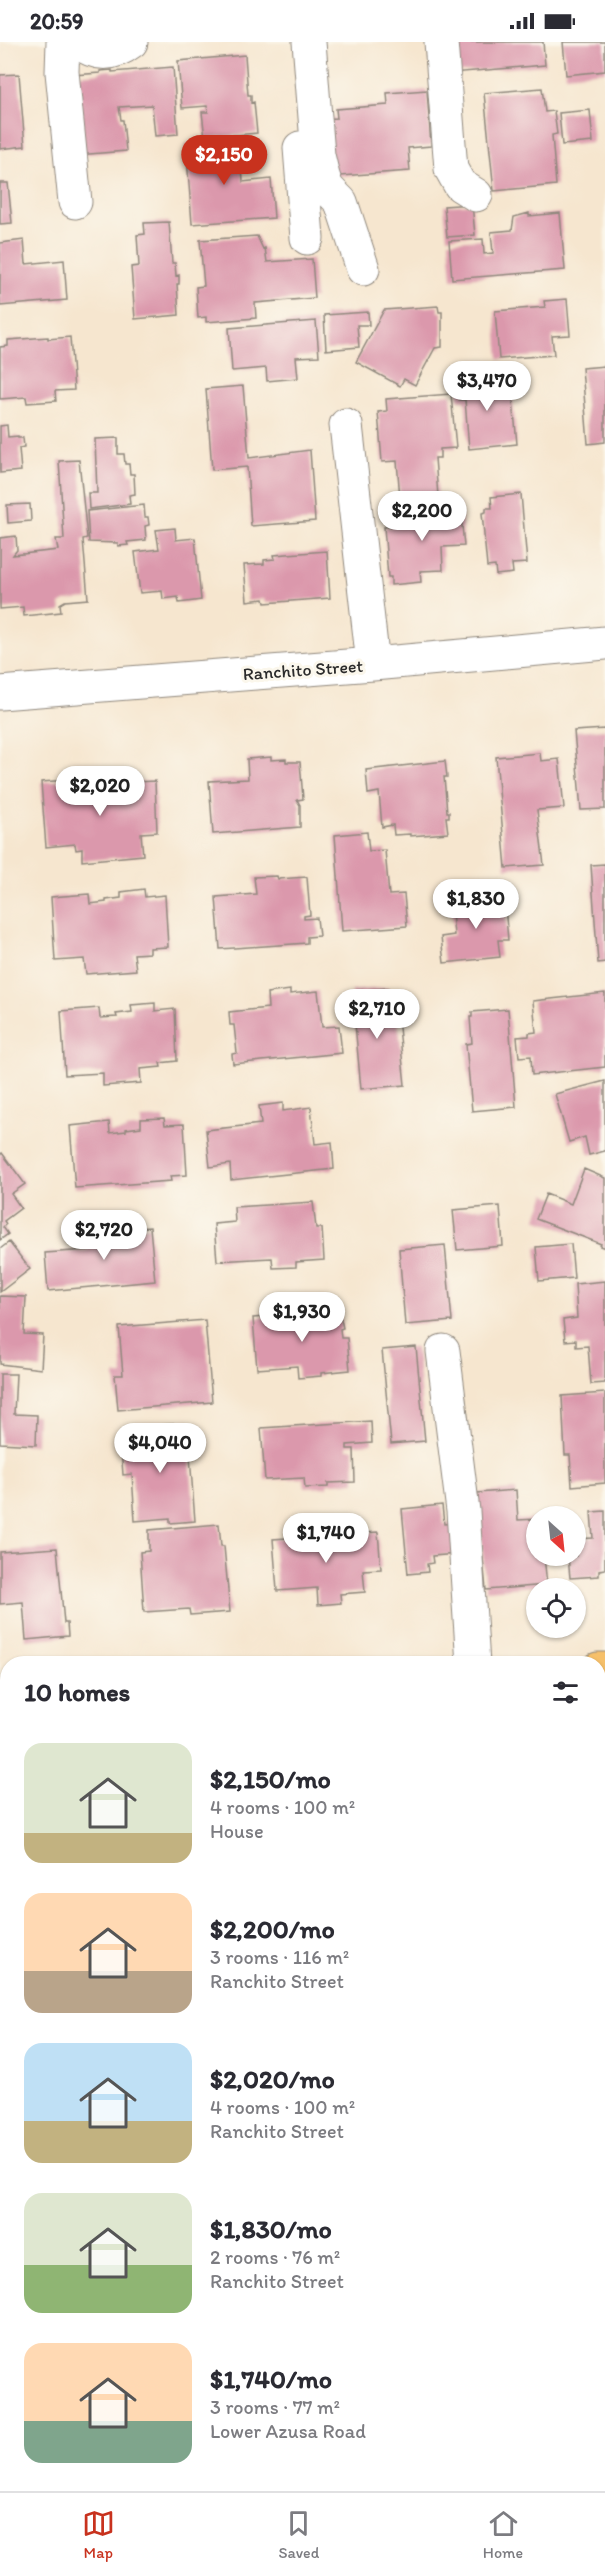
<!DOCTYPE html>
<meta charset="utf-8">
<style>
:root{--surface:#fff;--page:#f2f2f3;--text:#2b2b33;--muted:#7c7c81;--line:#e1e1e2;--accent:#c8321e}
body{margin:0;font-family:Itim,sans-serif;background:var(--page);color:var(--text);height:100vh;display:flex;flex-direction:column;font-size:22px;white-space:nowrap}
*{box-sizing:border-box;margin:0}
p{font-size:20px;color:var(--muted)}
.icon{flex:none;width:33px;height:33px;fill:none;stroke:currentColor;stroke-width:2;stroke-linecap:round;stroke-linejoin:round}
.map{position:relative;flex:1;overflow:hidden}
.side{position:absolute;left:0px;top:1614px;width:606px;height:836px;display:flex;flex-direction:column;background:var(--surface);border-radius:24px 24px 0 0;box-shadow:0 2px 4px #0004}
.side>*{flex:none}
.needle{width:39px;rotate:153deg}
.fabs{position:absolute;left:526px;top:1464px;display:grid;gap:12px}
.fabs a{display:grid;place-items:center;width:60px;height:60px;border-radius:50%;background:var(--surface);box-shadow:0 2px 4px #0004;font-size:30px}
.price{position:absolute;translate:-50% -51px;padding:0 14px;border-radius:21px;background:#fff;color:#222;font-size:20px;line-height:39px;filter:drop-shadow(0 2px 3px #0008)}
.price::after{content:'';position:absolute;left:50%;top:36px;width:18px;height:14px;margin-left:-9px;background:inherit;clip-path:polygon(0 0,100% 0,50% 100%)}
.price.selected{background:var(--accent);color:#fff}
ul{padding:0;list-style:none}
li{display:flex;align-items:center;gap:18px;height:150px;padding:0 24px}
li span{display:grid;place-items:center;flex:none;width:168px;height:120px;border-radius:18px;color:#555}
li>.icon{margin-inline-start:auto}
span .icon{width:72px;height:72px;fill:#fffc;stroke-width:1}
li b{font-size:26px}
h2{display:flex;justify-content:space-between;align-items:center;height:72px;padding:0 24px;font-size:26px}
.status{display:flex;justify-content:space-between;align-items:center;height:42px;padding:0 30px;background:var(--surface);direction:ltr}
.status svg{height:16px;fill:currentColor}
.dock{display:flex;justify-content:space-around;align-items:center;height:84px;border-top:2px solid var(--line);background:var(--surface);font-size:16px;color:var(--muted)}
.dock a{display:grid;justify-items:center;gap:3px}
.dock .selected{color:var(--accent)}
.map>svg:first-child{display:block}
.building{fill:#db98ac}
.lines{fill:none;stroke-linecap:round;stroke-linejoin:round}
.minor-casing{stroke:#90887d;stroke-width:35}
.major-casing{stroke:#90887d;stroke-width:35}
.minor{stroke:#fff;stroke-width:33}
.major{stroke:#f6c06b;stroke-width:33}
.labels{text-anchor:middle;stroke-width:6;stroke-linejoin:round;paint-order:stroke}
.street-label{font-size:18px;fill:#2b2b2b;stroke:#fbf7ec}
</style>
<div class="status"><b>20:59</b><svg viewBox="0 0 49 12"><path d="M0 12V9h3v3zM5 12V6h3v6zM10 12V3h3v9zM15 12V0h3v12zM26 1h20v11H26zM47 4h2v5h-2z"/></svg></div>
<div class="map">
<svg width="605" height="2449" viewBox="0 0 605 2449">
<rect width="100%" height="100%" fill="#fbf7ec"/>
<filter id="ink" filterUnits="userSpaceOnUse"><feTurbulence type="fractalNoise" baseFrequency=".0167" numOctaves="2"/><feDisplacementMap in="SourceGraphic" scale="12" xChannelSelector="R" yChannelSelector="G"/><feConvolveMatrix kernelMatrix="1 2 1 2 8 2 1 2 1" color-interpolation-filters="sRGB"/></filter>
<filter id="wash" filterUnits="userSpaceOnUse"><feTurbulence type="fractalNoise" baseFrequency=".008" numOctaves="4" result="noise"/><feDisplacementMap in="SourceGraphic" scale="24" xChannelSelector="R" yChannelSelector="G"/><feGaussianBlur stdDeviation="1.35" result="paint"/><feColorMatrix in="noise" values="0 0 0 0 0 0 0 0 0 0 0 0 0 0 0 0 0 1.4 0 .05"/><feComposite in="paint" operator="in"/></filter>
<g filter="url(#wash)">
<rect width="100%" height="100%" fill="#f6e6cf"/>
<g id="blocks">
<path class="building" d="M449,0H543L545,23L451,31Z
M563,0H605V29L566,33Z
M245,13L248,53H251V61L254,60L257,91L205,96L202,70H208L207,64L182,66L178,19Z
M173,25L178,92L155,94L152,63L119,65L121,78H123L126,109L77,113L73,33L100,31V29L112,28V30Z
M19,32L25,104L0,107V33Z
M542,46L545,70L554,69L557,92L552,93L556,143L494,149L484,51Z
M427,48L431,104L408,106L410,129L326,135L321,77L337,76L336,67L388,63L387,51Z
M590,68L593,100L562,103L559,71Z
M240,98L243,140L271,137L274,176L192,182L186,102Z
M0,141H8L12,181L0,182Z
M472,162L475,193L447,195L444,164Z
M529,171V174L560,171L565,228L452,237L449,199L483,197L484,212L493,211L491,190L512,188L514,175Z
M169,180L172,221H175L176,234L179,233V242H177L179,273L135,277L131,225L139,224L137,193L145,192L144,181Z
M257,194L263,207L265,206L267,220L312,217L315,256L255,261L256,276L206,280V275L198,276L196,245L204,244L200,198Z
M24,198L26,222L64,218L67,258L0,264V201Z
M567,257L570,293L552,294L554,313L499,317L495,269L545,265L544,259Z
M438,264L439,270H442V305L435,306L415,343L404,337L400,344L356,320L384,268Z
M368,270L369,283H357L359,305L326,308L324,273Z
M316,279L319,314L296,315L298,336L267,339L266,326L232,329L229,286Z
M48,295V297L70,295L74,348L55,349L56,359L27,361L26,355L0,357V305L8,304V298Z
M605,324V400L588,402L582,326Z
M493,332L494,350L512,348L517,402L469,407L465,358H459L457,335Z
M243,344L249,416L310,408L315,479L251,484L247,425L212,428L206,347Z
M451,352L456,406L440,407V416H435L438,454L400,456L397,419L382,420L378,370L387,369L386,357Z
M7,383L8,395L18,394V396H23L24,405L19,406L21,429L0,431V384Z
M118,396V412H124L125,422H129L130,432H134L135,452L129,453L130,462L89,467L88,451H97L95,397Z
M79,418L87,496L83,497L88,557L65,559L60,562L61,570L24,574L23,565L0,567V496L16,494L17,508L13,513L58,508L56,497H64L59,419Z
M521,452L527,521L512,522L513,531L496,533L495,524L487,525L482,471L486,470V466H492L491,455Z
M30,462L31,479L8,481L7,463Z
M144,463L145,475H148L149,483L145,484L146,498L127,500L128,503L118,504V501L89,500L87,469Z
M460,463L464,504L442,505L443,528L420,529L421,540L391,543V535H388L384,485L406,484L404,467Z
M175,486L176,498L195,496L201,558L179,561L178,555L163,557L162,549L140,551L135,510L159,507L156,488Z
M327,509L330,556L265,561L264,557L247,559L244,523L264,522V518L275,517L274,513Z
M605,687V767L581,768L574,689Z
M540,711L541,719L559,717L564,766L537,768L544,823L506,826L496,715Z
M271,715V718L286,717V720H300L303,757L297,758L300,763V785L213,792L209,739L248,737L247,717Z
M445,719L447,735H444L447,770H449V775H446L448,791L410,794V792L394,793L393,783L382,785L379,750L368,752L366,728Z
M135,732V740L155,739L157,790L141,791L143,813L82,819V807L76,808L75,802L46,805L41,740L69,738L70,746L112,742V734Z
M367,790L369,809L385,808L389,853L404,852L407,884L342,889L335,793Z
M605,822V920L598,921L591,823Z
M277,834L278,837L307,835L310,873L304,874V877L317,876L319,894L307,895V901L220,907L216,855L256,852L254,835Z
M144,847L145,855L165,853L168,905L150,906V911L134,912L136,928L86,932L84,917L55,919L51,855L89,852L90,862L106,860V858L121,856V850Z
M493,850L495,865L505,864L508,898H498L500,915L444,921L441,895L454,893L452,869L463,868L462,853Z
M388,946L391,977L398,976L405,1043L361,1047L352,949Z
M290,948V952L318,949L322,985L339,984L342,1011L233,1022L232,1012L237,1011L234,983H230L229,970L268,966L267,951Z
M605,951V1025L532,1033L531,1014L519,1015L517,995L529,994V991L536,990L533,959Z
M155,961V969L175,967L177,1019L160,1021L161,1025L140,1027L141,1041L103,1044V1031L65,1033L61,969L99,966L100,976L117,975L116,972L132,970L131,963Z
M508,967L516,1065L472,1069L466,1002L472,1001L470,975H472V970Z
M605,1039V1109L589,1113L585,1095L569,1100L555,1052Z
M283,1061V1069L311,1065L315,1102L332,1100L334,1127L231,1138L230,1122L210,1125L206,1088L261,1082L259,1064Z
M164,1076L165,1083L184,1082L187,1133L170,1134L171,1139L75,1146L70,1084L109,1080L110,1091L126,1089V1087L141,1085V1077Z
M2,1111L25,1142L11,1152L21,1166L4,1179L6,1182L3,1185L8,1192L0,1198V1113Z
M584,1127L605,1136V1206L600,1204L601,1202L536,1177L546,1152L571,1162Z
M313,1160L316,1186H322L324,1218L296,1220V1225L273,1226L272,1216L217,1219L214,1182L235,1180L234,1165Z
M500,1164L503,1204L457,1208L453,1168Z
M150,1185L155,1239L48,1249L45,1211L88,1208L86,1190Z
M9,1200L30,1227L0,1250V1207Z
M571,1202L574,1236L539,1239L536,1205Z
M445,1203L452,1279L405,1283L399,1207Z
M605,1239V1341L591,1342L588,1304L576,1305V1298L565,1299L563,1278L577,1276L575,1242Z
M0,1254L26,1255L24,1292L43,1293L41,1327L0,1322Z
M339,1269L343,1286L340,1287L341,1296H347L350,1328L321,1331V1334L298,1336L297,1324L257,1327L253,1276Z
M205,1278L212,1360L118,1368L115,1333H123L119,1285Z
M416,1305L425,1399L391,1402L382,1308Z
M0,1332H16L14,1372L37,1373L36,1403L0,1401Z
M605,1351V1441L572,1444L570,1413H565L562,1354Z
M371,1379L372,1401L347,1403V1407H354L355,1440L328,1441V1445L305,1446L304,1436L265,1438L261,1386Z
M179,1382V1389L188,1388L195,1479L170,1481V1476L135,1479L132,1432L123,1433L120,1392L135,1390V1393L157,1391L156,1383Z
M516,1448L518,1478L537,1477V1514H544L547,1543L486,1548L477,1451Z
M442,1463L444,1482L455,1481L458,1512L432,1514L433,1521L427,1522L428,1530L408,1532L402,1467Z
M605,1469V1527L599,1528V1534L570,1536L568,1514H576V1497L593,1496L591,1470Z
M219,1482L221,1504H224L230,1570L190,1573L189,1567L144,1570L140,1510L149,1509V1488Z
M378,1490L381,1527L363,1528L365,1550L340,1552L341,1561L318,1563L317,1546L277,1549L273,1497Z
M57,1506L64,1581H67L68,1594L26,1598L23,1560L0,1562V1510Z
M0,1824H8V1915L0,1916Z
M605,1870V1911L598,1912V1871Z
M8,2088V2176L0,2177V2089Z
M605,2202V2265L598,2266V2203Z
M8,2284V2368L0,2369V2285Z
M605,2327V2444L582,2446V2442H598V2328Z
M18,2442H88L89,2449H19Z
M213,2442H248L249,2449H214Z
M315,2442H359L360,2449H315Z"/>
</g>
</g>
<g filter="url(#ink)">
<use href="#blocks" fill-opacity="0" stroke="#90887d" stroke-width="1.5"/>
<g class="lines">
<defs>
<path id="minor" d="M63,0L62,30L75,160
M78,0C96,14 113,14 131,0
M309,0L318,113L323,134L327,146L341,160L363,227
M441,0L451,127L460,143L476,153
M300,106L307,196
M346,383L373,622
M0,651L373,622L605,601
M443,1309L463,1469L473,1622
M136,2442V2449"/>
<path id="major" d="M598,1627H605
M0,1677H8"/>
</defs>
<use href="#minor" class="minor-casing"/>
<use href="#major" class="major-casing"/>
<use href="#minor" class="minor"/>
<use href="#major" class="major"/>
</g>
</g>
<g class="labels">
<g class="street-label">
<text transform="translate(303 628) rotate(-4)" y="6">Ranchito Street</text>
</g>
</g>
</svg>
<div class="fabs">
<a><svg class="needle" viewBox="-14 -14 28 28"><path d="M0-13l5 13h-10z" fill="#e53935"/><path d="M0 13l5-13h-10z" fill="#7c7c81"/></svg></a>
<a><svg class="icon" aria-label="locate" viewBox="0 0 24 24"><circle cx="12" cy="12" r="6"/><path d="M12 2v4M12 18v4M2 12h4M18 12h4"/></svg></a>
</div>
<b class="price selected" style="left:224px;top:144px">$2,150</b>
<b class="price" style="left:487px;top:370px">$3,470</b>
<b class="price" style="left:422px;top:500px">$2,200</b>
<b class="price" style="left:100px;top:775px">$2,020</b>
<b class="price" style="left:476px;top:888px">$1,830</b>
<b class="price" style="left:377px;top:998px">$2,710</b>
<b class="price" style="left:104px;top:1219px">$2,720</b>
<b class="price" style="left:302px;top:1301px">$1,930</b>
<b class="price" style="left:160px;top:1432px">$4,040</b>
<b class="price" style="left:326px;top:1522px">$1,740</b>
<section class="side">
<h2>10 homes<svg class="icon" aria-label="filters" viewBox="0 0 24 24"><path d="M4 7h16M4 17h16"/><circle cx="9" cy="7" r="2"/><circle cx="15" cy="17" r="2"/></svg></h2>
<ul>
<li><span style="background:linear-gradient(#dfe7d0 75%,#c2b280 0)"><svg class="icon" aria-label="home" viewBox="0 0 24 24"><path d="M3 11l9-7 9 7M6 9v11h12V9"/></svg></span><div><b>$2,150/mo</b><p>4 rooms · 100 m²</p><p>House</p></div></li>
<li><span style="background:linear-gradient(#ffd9b3 65%,#b9a48a 0)"><svg class="icon" aria-label="home" viewBox="0 0 24 24"><path d="M3 11l9-7 9 7M6 9v11h12V9"/></svg></span><div><b>$2,200/mo</b><p>3 rooms · 116 m²</p><p>Ranchito Street</p></div></li>
<li><span style="background:linear-gradient(#bfe0f5 65%,#c2b280 0)"><svg class="icon" aria-label="home" viewBox="0 0 24 24"><path d="M3 11l9-7 9 7M6 9v11h12V9"/></svg></span><div><b>$2,020/mo</b><p>4 rooms · 100 m²</p><p>Ranchito Street</p></div></li>
<li><span style="background:linear-gradient(#dfe7d0 60%,#8fb573 0)"><svg class="icon" aria-label="home" viewBox="0 0 24 24"><path d="M3 11l9-7 9 7M6 9v11h12V9"/></svg></span><div><b>$1,830/mo</b><p>2 rooms · 76 m²</p><p>Ranchito Street</p></div></li>
<li><span style="background:linear-gradient(#ffd9b3 65%,#7fa58c 0)"><svg class="icon" aria-label="home" viewBox="0 0 24 24"><path d="M3 11l9-7 9 7M6 9v11h12V9"/></svg></span><div><b>$1,740/mo</b><p>3 rooms · 77 m²</p><p>Lower Azusa Road</p></div></li>
</ul>
</section>
</div>
<nav class="dock">
<a class="selected"><svg class="icon" aria-label="map" viewBox="0 0 24 24"><path d="M3 6l6-2 6 2 6-2v14l-6 2-6-2-6 2zM9 4v14M15 6v14"/></svg>Map</a>
<a><svg class="icon" aria-label="saved" viewBox="0 0 24 24"><path d="M7 4h10v16l-5-4-5 4z"/></svg>Saved</a>
<a><svg class="icon" aria-label="home" viewBox="0 0 24 24"><path d="M3 11l9-7 9 7M6 9v11h12V9"/></svg>Home</a>
</nav>
